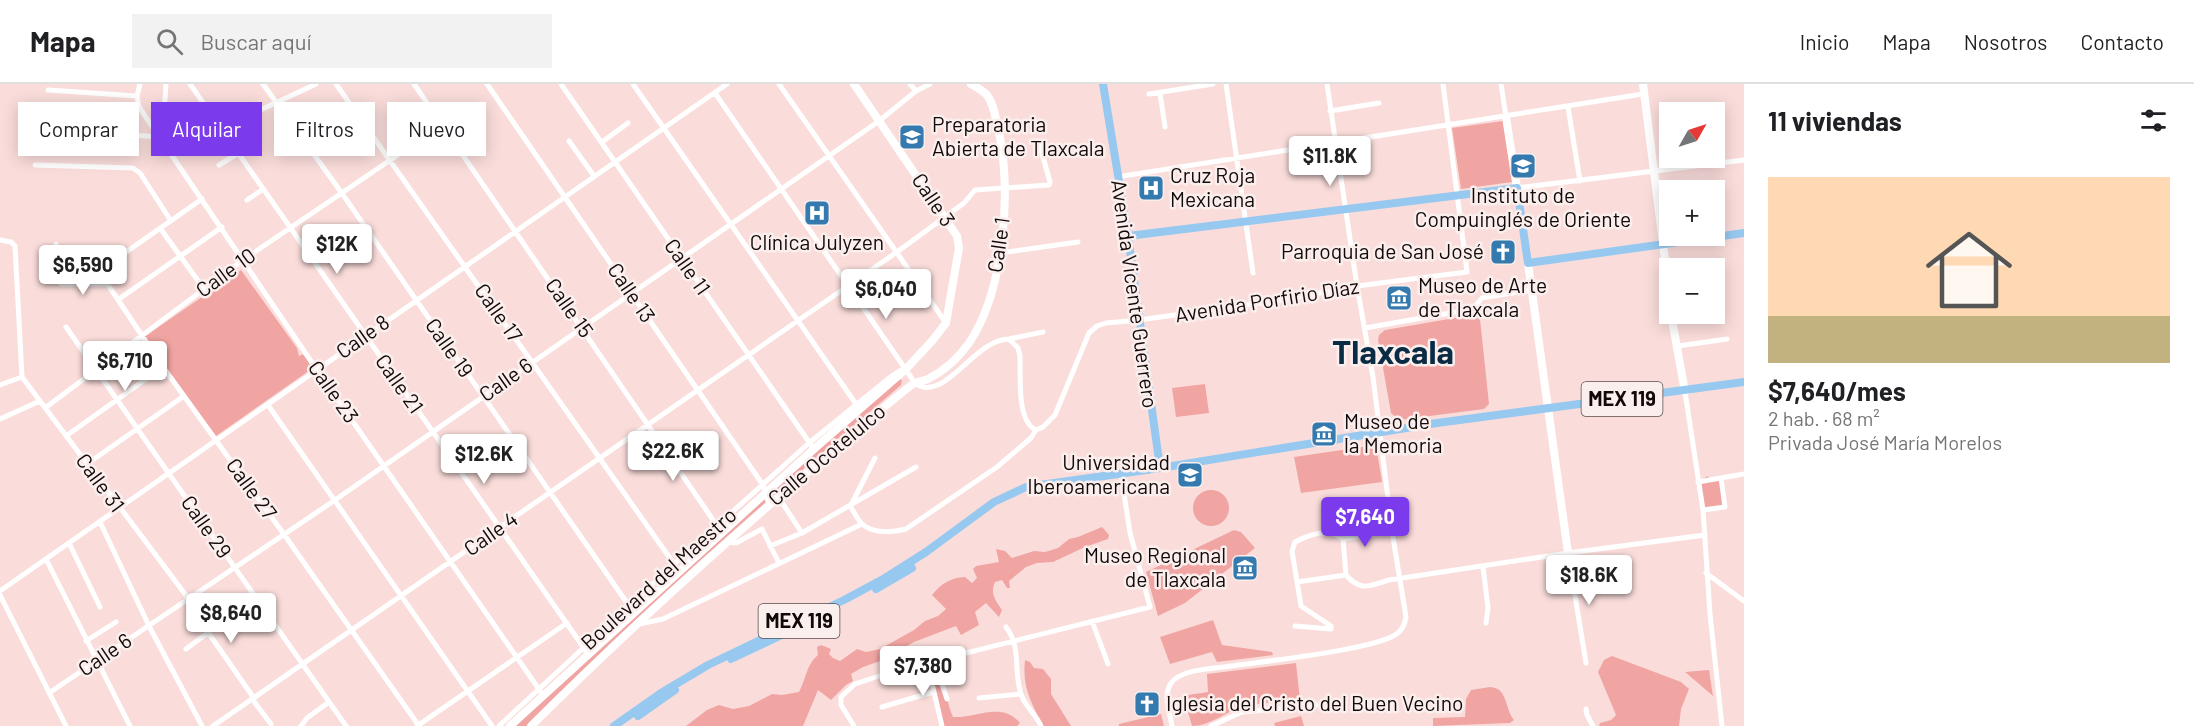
<!DOCTYPE html>
<html lang="es">
<meta charset="utf-8">
<style>
:root{--surface:#fff;--page:#f2f2f2;--text:#202124;--muted:#757577;--line:#e0e0e0;--accent:#7c3aed}
body{margin:0;font-family:Barlow,sans-serif;background:var(--page);color:var(--text);height:100vh;display:flex;flex-direction:column;font-size:22px;white-space:nowrap}
*{box-sizing:border-box;margin:0}
p{font-size:20px;color:var(--muted)}
.icon{flex:none;width:33px;height:33px;fill:none;stroke:currentColor;stroke-width:2;stroke-linecap:round;stroke-linejoin:round}
.map{position:relative;flex:1;overflow:hidden}
.drawer{display:flex;flex-direction:column;background:var(--surface);width:450px}
.drawer>*{flex:none}
.top-card{position:absolute;left:18px;top:18px;width:570px;height:54px;display:flex;gap:12px}
.needle{width:39px;rotate:51deg}
.controls{position:absolute;left:1659px;top:18px;display:grid;gap:12px}
.controls a{display:grid;place-items:center;width:66px;height:66px;border-radius:0px;background:var(--surface);box-shadow:0 3px 15px #0003;font-size:30px}
.price{position:absolute;translate:-50% -51px;padding:0 14px;border-radius:6px;background:#fff;color:#222;font-size:20px;line-height:39px;filter:drop-shadow(0 2px 3px #0008)}
.price::after{content:'';position:absolute;left:50%;top:36px;width:18px;height:14px;margin-left:-9px;background:inherit;clip-path:polygon(0 0,100% 0,50% 100%)}
.price.active{background:var(--accent);color:#fff}
ul{padding:0;list-style:none}
li{display:grid;align-content:center;gap:12px;height:318px;padding:0 24px}
li+li{border-top:2px solid var(--line)}
li span{display:grid;place-items:center;height:186px;border-radius:0px;color:#555}
li>.icon{margin-inline-start:auto}
span .icon{width:108px;height:108px;fill:#fffc;stroke-width:1}
li b{font-size:26px}
h2{display:flex;justify-content:space-between;align-items:center;height:72px;padding:0 24px;font-size:26px}
.pill{padding:0 21px;border-radius:0px;background:var(--surface);box-shadow:0 3px 15px #0003;font-size:21px;line-height:54px}
.pill.active{background:var(--accent);color:#fff}
header{display:flex;align-items:center;gap:36px;box-sizing:border-box;height:84px;padding:0 30px;background:var(--surface);border-bottom:2px solid var(--line)}
header strong{font-size:28px}
nav{display:flex;gap:33px;margin-inline-start:auto;font-size:21px}
.search{width:420px;height:54px;background:var(--page);display:flex;align-items:center;gap:15px;box-sizing:border-box;padding:0 21px;border-radius:0px;color:var(--muted);font-size:22px}
main{display:flex;flex:1;min-height:0}
.map>svg:first-child{display:block}
.green{fill:#f0a5a3}
.lines{fill:none;stroke-linecap:round;stroke-linejoin:round}
.street{stroke:#fff;stroke-width:5}
.secondary{stroke:#fff;stroke-width:8}
.primary{stroke:#97c9f0;stroke-width:8}
.labels{text-anchor:middle;stroke-width:5;stroke-linejoin:round;paint-order:stroke}
.shield{fill:#fbefee;stroke:#584e4e;stroke-width:1.5}
.shield-label{font-size:20px;font-weight:bold;fill:#120909}
.poi-label{font-size:21px;fill:#120909;stroke:#fbefee;text-anchor:start}
.street-label{font-size:21px;fill:#120909;stroke:#fbefee}
.town-label{font-size:33px;font-weight:bold;fill:#092b44;stroke:#fbefee}
</style>
<header>
<strong>Mapa</strong>
<div class="search"><svg class="icon" aria-label="search" viewBox="0 0 24 24"><circle cx="10" cy="10" r="6"/><path d="M15 15l6 6"/></svg>Buscar aquí</div>
<nav><a>Inicio</a><a>Mapa</a><a>Nosotros</a><a>Contacto</a></nav>
</header>
<main>
<div class="map">
<svg width="1744" height="642" viewBox="0 0 1744 642">
<rect width="100%" height="100%" fill="#fadddb"/>
<path class="green" d="M1503,37L1512,98L1461,105L1452,44Z
M241,186L297,264L299,272L303,270L313,284L216,352L144,253Z
M1472,231L1480,235L1489,320L1484,325L1399,336L1391,329L1378,256L1379,251L1385,246Z
M897,295L902,296L901,301C773,411 645,521 527,642H513Z
M1205,300L1209,329L1176,333L1172,304Z
M1376,361L1382,398L1301,409L1294,373Z
M1708,392L1709,396L1721,394L1725,423L1703,426L1698,398Z
M1193 424a18 18 0 1 1 36 0a18 18 0 1 1-36 0Z
M1102,443L1109,451L1108,455L1085,463L1053,478L1037,479L1026,483L1009,497L1010,504H1007L1002,496L995,498C990,509 995,516 1002,526L999,533L986,519L975,528L979,541L961,551L956,542L914,558L883,576L863,583L851,590L853,597L846,601L831,616L818,606L803,642H686L707,626L719,621L733,625L749,622L772,610L782,611L799,608C807,593 806,581 818,571L817,563L821,561L831,565L829,570L833,574L840,577L857,565L866,568L880,565L914,546L925,537L938,532L946,525L932,511C942,499 950,494 965,493L972,499L977,494L973,485L976,482L999,478L996,465L1005,467L1012,474L1034,467L1045,468L1058,464L1069,455L1078,453Z
M1234,446L1241,448L1255,464L1185,519L1158,532L1146,488Z
M1213,536L1222,561L1272,568L1273,571L1217,578L1212,568L1170,580L1160,553Z
M1612,572L1681,598L1689,605L1681,625L1679,642H1599L1600,639L1611,636L1616,631L1598,588L1604,576Z
M1025,576L1030,578L1034,584L1043,585L1051,595V610L1071,642H1043C1031,618 1022,604 1025,576Z
M1296,579L1300,616C1281,618 1259,618 1240,624C1223,629 1210,642 1192,642L1188,628V611L1208,608L1207,590Z
M1709,586L1713,612L1685,588Z
M932,589H938C947,602 946,618 953,633C977,634 1002,617 1020,639L1017,642H944Z
M1490,603C1508,604 1504,623 1514,636L1510,639L1433,642V634L1465,633L1466,615L1471,606Z
M1161,630L1164,642H1119V640Z
M1301,632L1304,642H1275L1274,639Z"/>
<g class="lines">
<path class="street" d="M140,0L137,12L139,23L317,286L543,611
M190,0L588,570
M263,0L341,108L634,529
M336,0L679,487
M414,0L722,449
M487,0L763,401L769,421
M561,0L811,361
M633,0L856,320
M779,0L946,239
M910,0L916,7
M1226,0L1253,189
M1501,0L1506,33
M48,6L137,12
M715,9L915,299C944,321 974,255 1009,255L1018,264L1020,272C1021,292 1016,337 1036,346L1043,343L1055,331L1089,249L1097,242L1106,239L1139,236L1282,216L1357,202L1467,188L1443,0
M1160,9L1165,43
M1149,10L1213,0
M1568,23L1580,97
M1330,27L1379,19
M164,29L166,0
M45,45L160,53
M569,57L594,92
M602,58L628,39
M167,64L220,45L316,0
M35,81L133,84L140,89L171,137
M219,81L237,70
M1117,93L1643,10
M1517,104L1744,76
M247,116L262,106
M160,144L204,205
M0,156L11,158L15,162L22,293L185,510L189,521L251,610L255,619L271,640
M56,160L61,200H108
M95,164L96,183L163,283L283,449L419,642
M1000,169L1078,158
M99,187L202,115
M119,215L222,143
M66,243L346,642
M1365,244L1473,225L1482,214L1531,206
M1009,255L1043,248
M1678,262L1727,255
M0,301L22,293
M1685,308L1703,426L1710,530L1722,642
M268,321L492,642
M45,324L243,176L442,41
M0,335L40,317
M66,352L163,283
M87,380L184,312
M1698,398L1744,390
M783,420L802,449
M851,421L875,374
M850,422C854,427 857,435 862,440C873,450 893,448 906,445L997,383L1031,354L1036,346
M1703,426L1725,423L1721,394
M100,438L149,542L202,642
M1343,455L1392,447
M1343,455L1346,491
M727,458L736,459L762,445L779,479
M69,459L100,523
M770,462L802,449L916,383
M1568,469L1586,579
M46,475L130,642
M1483,483L1488,524L1486,539
M1706,489L1744,517
M1297,498L1346,491C1361,508 1369,502 1389,496L1568,469L1705,451
M0,507L727,0
M0,511L66,642
M1092,537L1108,580
M639,540L663,535L862,440
M1295,542L1331,545
M1006,543C1022,564 1013,586 1021,610C1025,623 1036,630 1041,642
M1331,545V542L1301,522L1292,467L1295,458C1310,450 1329,443 1343,455
M86,557L116,538
M186,565L209,548
M934,576L947,615
M927,578L942,642
M49,609L335,416L879,37L916,7L930,0
M979,614L1020,610
M882,623L933,608
M1586,625L1587,631L1593,642
M213,642L897,168L964,119L975,106L1049,101L1050,98L1039,59
M301,642L307,634L329,618
M417,642L567,539
M499,642L673,481L809,359L893,291L901,286
M854,642L841,621V613L855,600L894,587L1150,523L1130,449L1121,390
M1172,642C1170,629 1162,609 1172,598C1182,586 1208,585 1224,583C1256,578 1378,566 1398,549C1403,545 1405,539 1406,533L1392,447L1373,293L1357,202L1327,0
M1211,642L1242,628L1316,621"/>
<path class="secondary" d="M1643,0L1670,215
M1506,33L1517,104
M1528,179L1568,469
M1671,230L1685,308
M510,642L814,365L906,285L932,257L946,239L959,164L957,152L854,0
M531,642C649,525 772,416 900,310C905,307 909,302 915,299C919,297 924,297 928,295C944,287 959,273 969,259C1005,206 1013,101 997,40C995,30 993,18 986,10C982,6 976,3 971,0"/>
<path class="primary" d="M1103,0L1128,152L1160,384
M1128,152L1517,104L1528,179L1744,149
M876,505L912,484
M731,575L784,550
M638,632L675,606
M614,642L661,609L708,581L844,516L885,494L926,468L994,418L1026,403L1160,384L1437,339L1744,298"/>
</g>
<defs>
<symbol id="university-square" viewBox="-11 -11 22 22"><rect x="-9" y="-9" width="18" height="18" rx="4" fill="#347aaf" stroke="#fbefee"/><path d="M0-5L7-2L0 1L-7-2ZM-4 1L0 2.5L4 1V4Q0 6-4 4Z" fill="#fff"/></symbol>
<symbol id="hospital-square" viewBox="-11 -11 22 22"><rect x="-9" y="-9" width="18" height="18" rx="4" fill="#347aaf" stroke="#fbefee"/><path d="M-5-5h3v3.5h4V-5h3V5h-3V1.5h-4V5h-3Z" fill="#fff"/></symbol>
<symbol id="church-square" viewBox="-11 -11 22 22"><rect x="-9" y="-9" width="18" height="18" rx="4" fill="#347aaf" stroke="#fbefee"/><path d="M-1.2-6h2.4v3.5h3.3v2.4h-3.3V6h-2.4V-.1h-3.3v-2.4h3.3Z" fill="#fff"/></symbol>
<symbol id="museum-square" viewBox="-11 -11 22 22"><rect x="-9" y="-9" width="18" height="18" rx="4" fill="#347aaf" stroke="#fbefee"/><path d="M0-6L6-3V-2H-6V-3ZM-5-1h2V3h-2ZM-1-1h2V3h-2ZM3-1h2V3H3ZM-6 4H6V6H-6Z" fill="#fff"/></symbol>
</defs>
<g fill-rule="evenodd">
<use href="#university-square" x="897" y="38" width="30" height="30"/>
<use href="#university-square" x="1508" y="67" width="30" height="30"/>
<use href="#hospital-square" x="1136" y="89" width="30" height="30"/>
<use href="#hospital-square" x="802" y="114" width="30" height="30"/>
<use href="#church-square" x="1488" y="153" width="30" height="30"/>
<use href="#museum-square" x="1384" y="199" width="30" height="30"/>
<use href="#museum-square" x="1309" y="335" width="30" height="30"/>
<use href="#university-square" x="1175" y="376" width="30" height="30"/>
<use href="#museum-square" x="1230" y="469" width="30" height="30"/>
<use href="#church-square" x="1132" y="605" width="30" height="30"/>
</g>
<g class="labels">
<g class="shield">
<rect x="1581.5" y="298" width="81" height="34" rx="4.5"/>
<rect x="758.5" y="520" width="81" height="34" rx="4.5"/>
</g>
<g class="shield-label">
<text x="1622" y="322">MEX 119</text>
<text x="799" y="544">MEX 119</text>
</g>
<g class="poi-label">
<text x="932" y="48">Preparatoria<tspan x="932" dy="24">Abierta de Tlaxcala</tspan></text>
<text x="1170" y="99">Cruz Roja<tspan x="1170" dy="24">Mexicana</tspan></text>
<text x="1523" y="119" text-anchor="middle">Instituto de<tspan x="1523" dy="24">Compuinglés de Oriente</tspan></text>
<text x="817" y="166" text-anchor="middle">Clínica Julyzen</text>
<text x="1484" y="175" text-anchor="end">Parroquia de San José</text>
<text x="1418" y="209">Museo de Arte<tspan x="1418" dy="24">de Tlaxcala</tspan></text>
<text x="1344" y="345">Museo de<tspan x="1344" dy="24">la Memoria</tspan></text>
<text x="1170" y="386" text-anchor="end">Universidad<tspan x="1170" dy="24">Iberoamericana</tspan></text>
<text x="1226" y="479" text-anchor="end">Museo Regional<tspan x="1226" dy="24">de Tlaxcala</tspan></text>
<text x="1166" y="627">Iglesia del Cristo del Buen Vecino</text>
</g>
<g class="street-label">
<text transform="translate(933 116) rotate(56)" y="7">Calle 3</text>
<text transform="translate(999 161) rotate(-82)" y="7">Calle 1</text>
<text transform="translate(687 183) rotate(55)" y="7">Calle 11</text>
<text transform="translate(226 189) rotate(-36)" y="7">Calle 10</text>
<text transform="translate(631 209) rotate(56)" y="7">Calle 13</text>
<text transform="translate(1134 210) rotate(82)" y="7">Avenida Vicente Guerrero</text>
<text transform="translate(1267 217) rotate(-9)" y="7">Avenida Porfirio Díaz</text>
<text transform="translate(569 224) rotate(55)" y="7">Calle 15</text>
<text transform="translate(498 229) rotate(55)" y="7">Calle 17</text>
<text transform="translate(363 253) rotate(-35)" y="7">Calle 8</text>
<text transform="translate(449 264) rotate(55)" y="7">Calle 19</text>
<text transform="translate(506 296) rotate(-35)" y="7">Calle 6</text>
<text transform="translate(399 300) rotate(55)" y="7">Calle 21</text>
<text transform="translate(333 308) rotate(55)" y="7">Calle 23</text>
<text transform="translate(827 371) rotate(-40)" y="7">Calle Ocotelulco</text>
<text transform="translate(100 399) rotate(54)" y="7">Calle 31</text>
<text transform="translate(251 405) rotate(54)" y="7">Calle 27</text>
<text transform="translate(206 443) rotate(55)" y="7">Calle 29</text>
<text transform="translate(491 450) rotate(-35)" y="7">Calle 4</text>
<text transform="translate(659 495) rotate(-42)" y="7">Boulevard del Maestro</text>
<text transform="translate(105 571) rotate(-34)" y="7">Calle 6</text>
</g>
<g class="town-label">
<text x="1393" y="280">Tlaxcala</text>
</g>
</g>
</svg>
<div class="controls">
<a><svg class="needle" viewBox="-14 -14 28 28"><path d="M0-13l5 13h-10z" fill="#e53935"/><path d="M0 13l5-13h-10z" fill="#757577"/></svg></a>
<a>+</a>
<a>−</a>
</div>
<b class="price" style="left:1330px;top:103px">$11.8K</b>
<b class="price" style="left:337px;top:191px">$12K</b>
<b class="price" style="left:83px;top:212px">$6,590</b>
<b class="price" style="left:886px;top:236px">$6,040</b>
<b class="price" style="left:125px;top:308px">$6,710</b>
<b class="price" style="left:673px;top:398px">$22.6K</b>
<b class="price" style="left:484px;top:401px">$12.6K</b>
<b class="price active" style="left:1365px;top:464px">$7,640</b>
<b class="price" style="left:1589px;top:522px">$18.6K</b>
<b class="price" style="left:231px;top:560px">$8,640</b>
<b class="price" style="left:923px;top:613px">$7,380</b>
<div class="top-card">
<a class="pill">Comprar</a>
<a class="pill active">Alquilar</a>
<a class="pill">Filtros</a>
<a class="pill">Nuevo</a>
</div>
</div>
<section class="drawer">
<h2>11 viviendas<svg class="icon" aria-label="filters" viewBox="0 0 24 24"><path d="M4 7h16M4 17h16"/><circle cx="9" cy="7" r="2"/><circle cx="15" cy="17" r="2"/></svg></h2>
<ul>
<li><span style="background:linear-gradient(#ffd9b3 75%,#c2b280 0)"><svg class="icon" aria-label="home" viewBox="0 0 24 24"><path d="M3 11l9-7 9 7M6 9v11h12V9"/></svg></span><div><b>$7,640/mes</b><p>2 hab. · 68 m²</p><p>Privada José María Morelos</p></div></li>
</ul>
</section>
</main>
